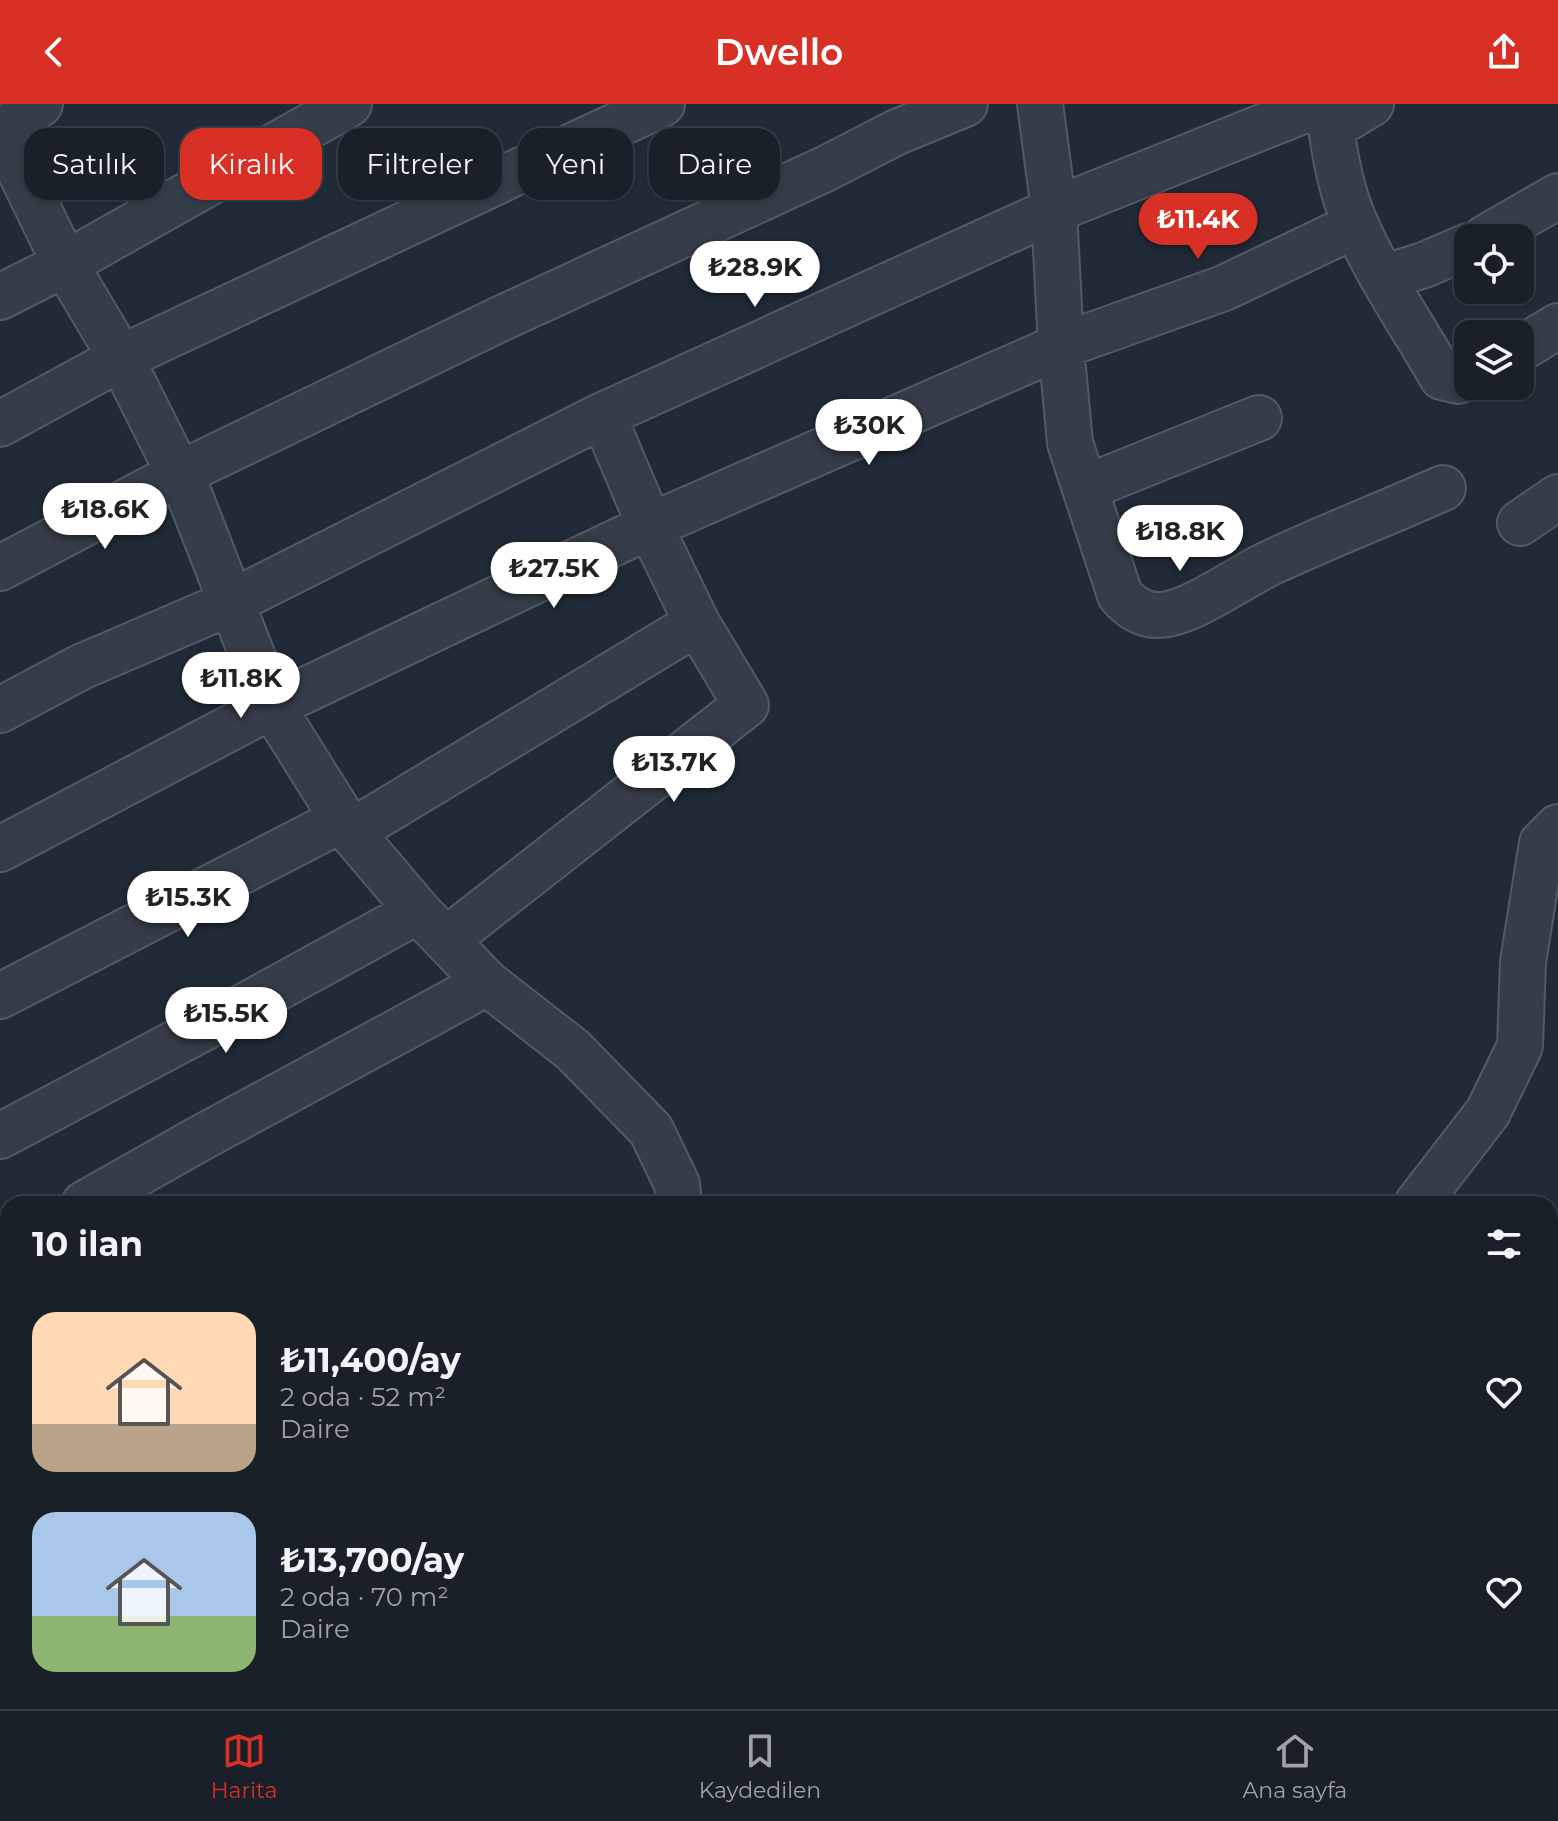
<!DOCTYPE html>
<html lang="tr">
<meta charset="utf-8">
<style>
:root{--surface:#19202a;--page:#262d36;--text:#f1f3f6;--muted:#9fa3a8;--line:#373e47;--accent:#d93025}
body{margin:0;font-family:Montserrat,sans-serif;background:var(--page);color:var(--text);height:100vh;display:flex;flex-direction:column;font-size:30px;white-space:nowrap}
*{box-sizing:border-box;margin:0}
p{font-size:26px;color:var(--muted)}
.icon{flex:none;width:44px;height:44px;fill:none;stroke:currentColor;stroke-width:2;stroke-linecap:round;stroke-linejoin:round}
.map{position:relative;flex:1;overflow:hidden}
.details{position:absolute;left:0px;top:1092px;width:1558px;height:514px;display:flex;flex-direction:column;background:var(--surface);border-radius:24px 24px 0 0;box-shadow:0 2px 6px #0004,0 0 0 2px var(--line)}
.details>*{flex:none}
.top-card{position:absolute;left:24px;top:24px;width:800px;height:72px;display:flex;gap:16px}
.fabs{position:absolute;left:1454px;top:120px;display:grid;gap:16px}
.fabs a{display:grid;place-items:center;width:80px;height:80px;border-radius:16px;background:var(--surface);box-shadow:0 2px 6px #0004,0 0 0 2px var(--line);font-size:40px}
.price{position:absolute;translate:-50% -68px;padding:0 18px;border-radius:28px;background:#fff;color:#222;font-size:26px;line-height:52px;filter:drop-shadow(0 2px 4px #0008)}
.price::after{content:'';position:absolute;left:50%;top:48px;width:24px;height:18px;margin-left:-12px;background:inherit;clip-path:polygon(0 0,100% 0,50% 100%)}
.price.on{background:var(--accent);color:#fff}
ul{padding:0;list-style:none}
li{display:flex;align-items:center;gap:24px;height:200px;padding:0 32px}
li span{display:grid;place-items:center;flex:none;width:224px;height:160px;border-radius:24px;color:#555}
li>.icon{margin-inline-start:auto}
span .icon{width:96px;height:96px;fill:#fffc;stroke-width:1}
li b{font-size:34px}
h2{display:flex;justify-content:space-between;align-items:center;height:96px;padding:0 32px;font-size:34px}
.tag{padding:0 28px;border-radius:24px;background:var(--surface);box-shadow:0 2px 6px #0004,0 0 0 2px var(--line);font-size:28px;line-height:72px}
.tag.on{background:var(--accent);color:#fff}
header{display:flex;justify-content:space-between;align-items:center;height:104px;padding:0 32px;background:var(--accent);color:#fff;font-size:36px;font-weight:600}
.tabs{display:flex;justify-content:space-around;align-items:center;height:112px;border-top:2px solid var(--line);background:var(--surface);font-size:22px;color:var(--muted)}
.tabs a{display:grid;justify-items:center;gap:4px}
.tabs .on{color:var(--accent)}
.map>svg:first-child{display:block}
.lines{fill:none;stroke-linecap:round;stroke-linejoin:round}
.minor-casing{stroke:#525a66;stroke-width:48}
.minor{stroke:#353d48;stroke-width:44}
</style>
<header><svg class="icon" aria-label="back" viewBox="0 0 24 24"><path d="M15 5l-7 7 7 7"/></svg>Dwello<svg class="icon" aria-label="share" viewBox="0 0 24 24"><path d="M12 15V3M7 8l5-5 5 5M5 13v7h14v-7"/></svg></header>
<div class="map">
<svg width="1558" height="1605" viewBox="0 0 1558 1605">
<rect width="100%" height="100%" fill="#212b38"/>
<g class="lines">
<defs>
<path id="minor" d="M1040,0L1054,106L1061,242L1070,339L1120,491C1133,506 1148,514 1168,510C1198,504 1239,474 1268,460C1325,433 1385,410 1443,384
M1321,0L1331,24L1371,0
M1331,24C1336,57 1342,90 1356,121C1378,172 1414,224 1442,273L1458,277L1468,273
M0,26L65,160L121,254L189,390L272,602L351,728L418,807L487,879L573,946L651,1026L677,1080L679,1100
M0,29L40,0
M1485,134L1558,92
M1385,173L1424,161L1468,142
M0,193L65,160L349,0
M1520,245L1558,222
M0,320L121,254L662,0
M1085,384L1259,314
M1520,419L1558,393
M0,464L179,370L498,216L825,65L897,28L965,0
M0,606L81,563L230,499L603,311L1054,106L1320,0
M351,728L697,519L650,422L1061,242L1224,184L1356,121
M0,745L272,602L650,422L603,311
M446,836L746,601L697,519
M0,892L343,715
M0,1032L232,909L418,807
M84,1100L199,1035L487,879
M1417,1100L1488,1008L1520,942L1523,858L1542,739L1558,723
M0,1148L8,1143
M0,1340L8,1361
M0,1447L8,1445
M0,1565L8,1562
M104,1598L107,1605
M178,1605L194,1598
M421,1605L436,1598
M498,1605L500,1598
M637,1605L640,1598
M892,1605L899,1598"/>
</defs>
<use href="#minor" class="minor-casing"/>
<use href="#minor" class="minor"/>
</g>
</svg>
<div class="fabs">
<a><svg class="icon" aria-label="locate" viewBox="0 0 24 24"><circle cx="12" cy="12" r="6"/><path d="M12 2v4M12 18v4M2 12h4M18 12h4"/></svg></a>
<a><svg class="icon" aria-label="layers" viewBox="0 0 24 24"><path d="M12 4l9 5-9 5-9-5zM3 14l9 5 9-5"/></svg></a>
</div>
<b class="price on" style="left:1198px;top:157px">₺11.4K</b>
<b class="price" style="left:755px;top:205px">₺28.9K</b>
<b class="price" style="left:869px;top:363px">₺30K</b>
<b class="price" style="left:105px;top:447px">₺18.6K</b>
<b class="price" style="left:1180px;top:469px">₺18.8K</b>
<b class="price" style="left:554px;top:506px">₺27.5K</b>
<b class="price" style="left:241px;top:616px">₺11.8K</b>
<b class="price" style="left:674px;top:700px">₺13.7K</b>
<b class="price" style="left:188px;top:835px">₺15.3K</b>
<b class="price" style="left:226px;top:951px">₺15.5K</b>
<div class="top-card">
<a class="tag">Satılık</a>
<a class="tag on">Kiralık</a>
<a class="tag">Filtreler</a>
<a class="tag">Yeni</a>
<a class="tag">Daire</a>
</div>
<section class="details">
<h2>10 ilan<svg class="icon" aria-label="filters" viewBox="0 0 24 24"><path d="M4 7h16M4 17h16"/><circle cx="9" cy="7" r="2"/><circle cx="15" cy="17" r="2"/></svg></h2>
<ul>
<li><span style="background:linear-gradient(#ffd9b3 70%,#b9a48a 0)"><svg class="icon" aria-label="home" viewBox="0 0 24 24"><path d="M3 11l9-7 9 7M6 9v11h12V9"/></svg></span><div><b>₺11,400/ay</b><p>2 oda · 52 m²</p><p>Daire</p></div><svg class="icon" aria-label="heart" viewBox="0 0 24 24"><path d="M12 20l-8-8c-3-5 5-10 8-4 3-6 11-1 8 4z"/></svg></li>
<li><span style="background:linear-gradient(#a9c7e8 65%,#8fb573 0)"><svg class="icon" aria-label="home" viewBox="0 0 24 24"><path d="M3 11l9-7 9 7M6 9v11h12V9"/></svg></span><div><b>₺13,700/ay</b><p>2 oda · 70 m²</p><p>Daire</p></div><svg class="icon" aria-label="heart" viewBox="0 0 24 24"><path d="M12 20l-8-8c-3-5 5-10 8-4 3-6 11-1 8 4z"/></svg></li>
</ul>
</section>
</div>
<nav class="tabs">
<a class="on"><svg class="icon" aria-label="map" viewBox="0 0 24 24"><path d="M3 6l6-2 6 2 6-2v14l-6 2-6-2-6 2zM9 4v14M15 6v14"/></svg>Harita</a>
<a><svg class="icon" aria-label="saved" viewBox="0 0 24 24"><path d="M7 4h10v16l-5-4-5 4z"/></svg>Kaydedilen</a>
<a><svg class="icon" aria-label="home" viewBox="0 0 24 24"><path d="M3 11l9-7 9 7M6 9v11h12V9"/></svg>Ana sayfa</a>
</nav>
